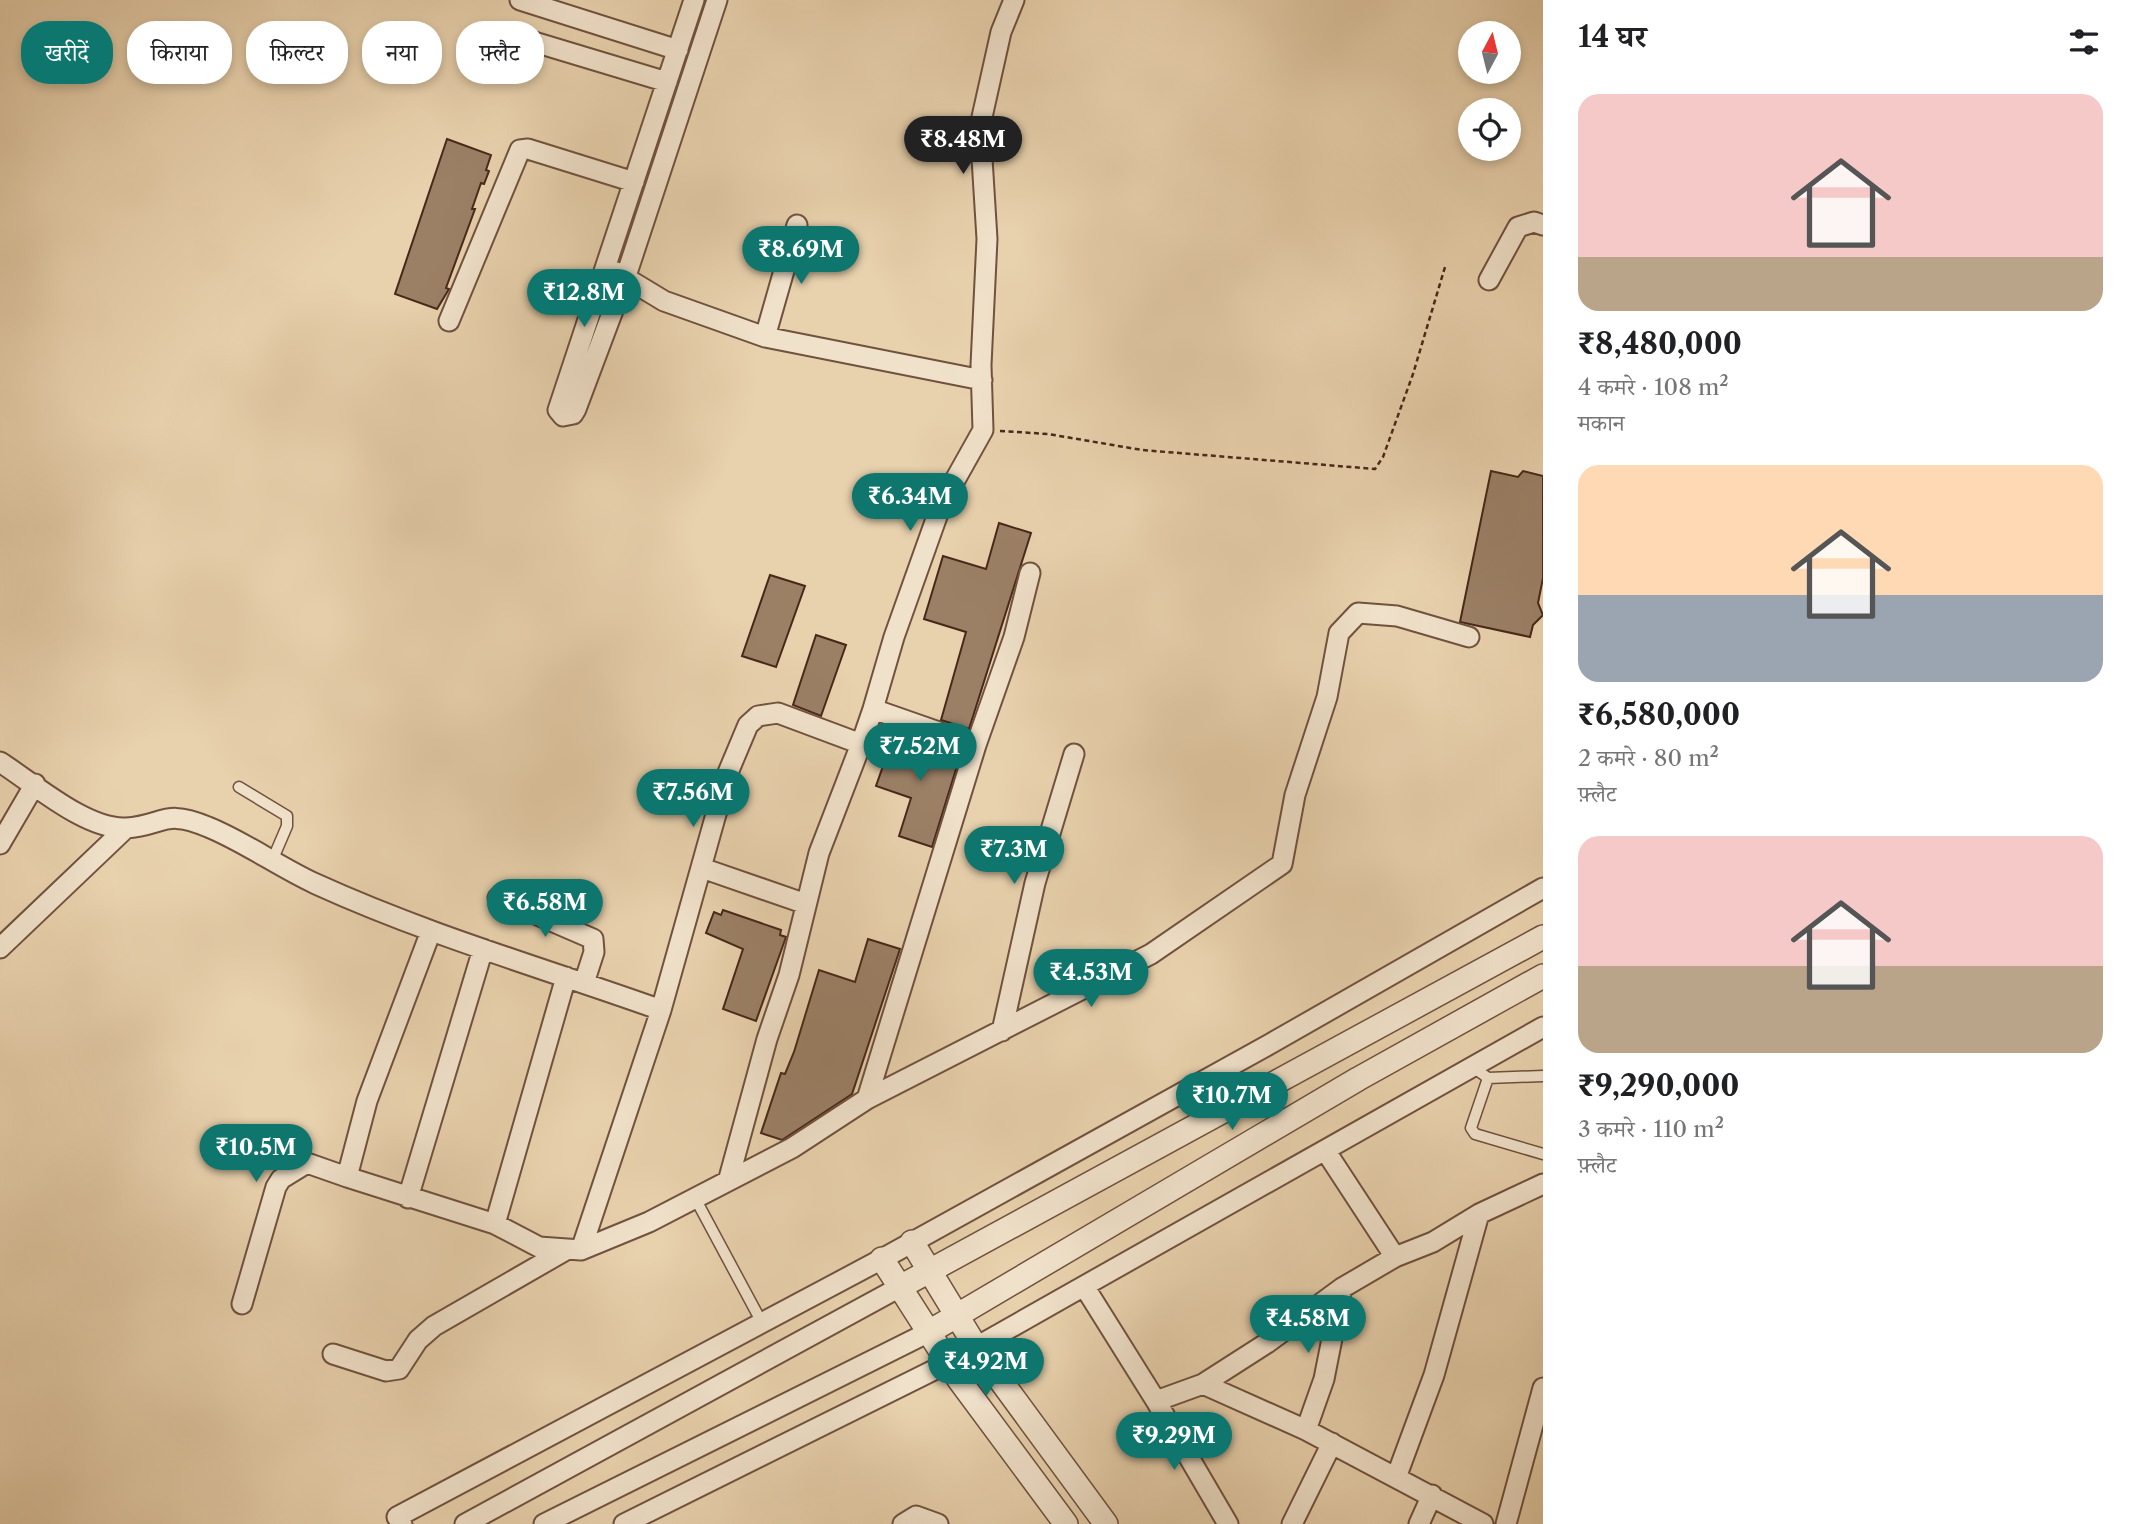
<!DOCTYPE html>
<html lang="hi">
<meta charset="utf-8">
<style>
:root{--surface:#fff;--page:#f2f2f2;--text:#202124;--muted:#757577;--accent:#0f766e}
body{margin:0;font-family:"Libre Caslon Text","Noto Serif Devanagari",serif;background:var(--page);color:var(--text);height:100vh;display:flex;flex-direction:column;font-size:26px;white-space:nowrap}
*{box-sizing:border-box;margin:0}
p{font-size:23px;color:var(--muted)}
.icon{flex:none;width:38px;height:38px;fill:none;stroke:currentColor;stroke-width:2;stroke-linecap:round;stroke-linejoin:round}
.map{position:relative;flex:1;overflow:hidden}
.details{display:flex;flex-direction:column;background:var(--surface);width:595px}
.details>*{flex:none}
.top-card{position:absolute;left:21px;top:21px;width:665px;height:63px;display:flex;gap:14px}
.needle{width:46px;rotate:7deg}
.tools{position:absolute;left:1458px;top:21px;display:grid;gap:14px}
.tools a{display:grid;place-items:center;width:63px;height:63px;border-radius:50%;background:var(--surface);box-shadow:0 4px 10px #0003;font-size:35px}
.price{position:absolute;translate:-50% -60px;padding:0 16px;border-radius:24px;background:var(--accent);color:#fff;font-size:23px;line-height:46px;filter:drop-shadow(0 2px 4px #0008)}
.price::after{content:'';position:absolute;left:50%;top:42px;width:21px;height:16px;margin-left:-10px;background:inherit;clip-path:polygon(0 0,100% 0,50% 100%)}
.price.current{background:#222;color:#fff}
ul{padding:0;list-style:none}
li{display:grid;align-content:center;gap:14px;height:371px;padding:0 35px}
li span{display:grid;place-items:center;height:217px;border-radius:21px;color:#555}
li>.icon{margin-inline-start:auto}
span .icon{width:126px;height:126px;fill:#fffc;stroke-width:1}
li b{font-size:30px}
h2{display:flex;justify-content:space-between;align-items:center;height:84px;padding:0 35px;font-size:30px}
.chip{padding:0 24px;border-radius:28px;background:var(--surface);box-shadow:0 4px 10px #0003;font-size:24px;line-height:63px}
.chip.current{background:var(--accent);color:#fff}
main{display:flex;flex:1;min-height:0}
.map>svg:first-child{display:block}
.building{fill:#9b8066;stroke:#482819;stroke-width:2}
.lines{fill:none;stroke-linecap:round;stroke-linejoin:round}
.service-casing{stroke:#70523e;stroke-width:13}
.minor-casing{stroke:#70523e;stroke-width:23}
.tertiary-casing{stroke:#70523e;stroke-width:26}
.path{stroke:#482819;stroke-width:2.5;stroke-dasharray:5 3.5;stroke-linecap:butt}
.service{stroke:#f0e1ca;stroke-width:10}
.minor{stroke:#f0e1ca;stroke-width:19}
.tertiary{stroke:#f0e1ca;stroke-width:23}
</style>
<main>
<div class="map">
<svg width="1543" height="1524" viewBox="0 0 1543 1524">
<rect width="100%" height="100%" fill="#e8d1ad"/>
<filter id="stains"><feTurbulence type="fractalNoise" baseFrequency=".00286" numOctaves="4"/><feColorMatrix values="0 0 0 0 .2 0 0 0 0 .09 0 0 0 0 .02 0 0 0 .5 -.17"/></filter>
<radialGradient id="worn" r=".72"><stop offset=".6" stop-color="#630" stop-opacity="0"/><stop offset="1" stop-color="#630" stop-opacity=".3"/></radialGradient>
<path class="building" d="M447,139L491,155L486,170L489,171L484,184L481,183L472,209H475L446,288L449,289L437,309L395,294Z
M1491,471L1518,477L1523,471L1543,476V578L1538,603L1543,615L1533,625L1530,637L1460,622Z
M999,523L1031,533L969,729L941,720L966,632L924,619L943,556L986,569Z
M770,575L805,586L776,667L742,656Z
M816,635L846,645L821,716L793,705Z
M895,732L961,753L932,847L899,836L911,798L876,786Z
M723,910L781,930L780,935L786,937L756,1021L723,1009L743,949L706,933L714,912L721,915Z
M868,939L900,949L852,1094L782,1140L761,1133L781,1073L785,1074L794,1052L819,970L855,982Z"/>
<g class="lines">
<defs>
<path id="service" d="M239,787L287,816V826L272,861
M1473,1067L1488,1078L1543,1076
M1488,1078L1471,1128L1475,1134L1543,1154
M695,1198L761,1321"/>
<path id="minor" d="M520,0L678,50
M694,0L558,410L563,416L573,414L576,409L626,276L717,0
M521,38L667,82
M616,272L664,301L765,337L982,380
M1489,280L1518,227L1534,222L1543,225
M449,321L520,150L528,149L634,182
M765,337L797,225
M873,709L894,637L941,505L983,430L981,365L987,239L980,126L1001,32L1014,0
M976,745L1014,637L1030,573
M0,762C33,783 86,830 126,828C163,826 164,808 208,827C245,842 279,867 316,884C428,935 546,969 661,1010
M0,844L35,784
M702,868L806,904
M498,898L593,939L594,952L584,983
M431,931L367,1101L347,1177L495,1224L539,1247L581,1250
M0,948L126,828
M1002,1031L1035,883L1074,754
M867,1099L976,745L873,709L861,744L778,713L758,716L748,725L727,775L661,1010L581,1250L649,1222L792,1148L867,1099L1151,954L1282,864L1295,795L1327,697L1339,633L1358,613L1397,616L1469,637
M1325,1150L1395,1257
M729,1178L767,1039L789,975L819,853L861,744
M408,1198L483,949
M495,1224L566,977
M242,1304L276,1187L281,1179L307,1163L347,1177
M333,1354L386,1371L399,1369L418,1340L434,1326L566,1250
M1203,1384L1156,1401L1084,1286L1543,1027
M1156,1401L1228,1524
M1306,1430L1324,1379L1342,1288
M1397,1475L1434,1375L1479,1214
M402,1524L397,1517L882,1259L1270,1044L1543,888
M465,1524L900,1287
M544,1524L929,1332
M624,1524L948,1363L1084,1286
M903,1524L916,1516L938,1524
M1292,1524L1332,1443
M1419,1524L1432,1495
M1483,1524L1306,1430L1203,1384L1267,1343L1342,1288L1395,1257L1433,1242L1479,1214L1543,1184
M1506,1524L1543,1388"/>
<path id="tertiary" d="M912,1242L976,1347L1106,1524
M882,1259L960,1381L1066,1524
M900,1287L1543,937
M929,1332L1358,1079L1543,976"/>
</defs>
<use href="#service" class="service-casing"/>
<use href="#minor" class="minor-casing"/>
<use href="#tertiary" class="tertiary-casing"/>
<path class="path" d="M1000,431L1048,434L1142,450L1375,469L1383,457L1413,374L1445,267"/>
<use href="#service" class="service"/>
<use href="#minor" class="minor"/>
<use href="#tertiary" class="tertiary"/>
</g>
<rect width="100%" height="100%" filter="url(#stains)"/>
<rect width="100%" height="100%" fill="url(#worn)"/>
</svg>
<div class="tools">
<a><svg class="needle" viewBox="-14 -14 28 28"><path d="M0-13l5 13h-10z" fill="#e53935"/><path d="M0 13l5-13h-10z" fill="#757577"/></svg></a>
<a><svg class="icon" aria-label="locate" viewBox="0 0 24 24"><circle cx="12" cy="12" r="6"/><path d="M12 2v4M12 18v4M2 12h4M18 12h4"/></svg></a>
</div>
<b class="price current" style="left:963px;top:176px">₹8.48M</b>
<b class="price" style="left:801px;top:286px">₹8.69M</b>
<b class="price" style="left:584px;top:329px">₹12.8M</b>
<b class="price" style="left:910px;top:533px">₹6.34M</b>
<b class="price" style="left:920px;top:783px">₹7.52M</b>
<b class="price" style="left:693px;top:829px">₹7.56M</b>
<b class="price" style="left:1014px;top:886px">₹7.3M</b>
<b class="price" style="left:545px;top:939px">₹6.58M</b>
<b class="price" style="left:1091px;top:1009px">₹4.53M</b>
<b class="price" style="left:1232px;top:1132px">₹10.7M</b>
<b class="price" style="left:256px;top:1184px">₹10.5M</b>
<b class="price" style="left:1308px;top:1355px">₹4.58M</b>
<b class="price" style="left:986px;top:1398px">₹4.92M</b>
<b class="price" style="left:1174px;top:1472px">₹9.29M</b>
<div class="top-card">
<a class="chip current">खरीदें</a>
<a class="chip">किराया</a>
<a class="chip">फ़िल्टर</a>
<a class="chip">नया</a>
<a class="chip">फ़्लैट</a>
</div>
</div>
<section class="details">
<h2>14 घर<svg class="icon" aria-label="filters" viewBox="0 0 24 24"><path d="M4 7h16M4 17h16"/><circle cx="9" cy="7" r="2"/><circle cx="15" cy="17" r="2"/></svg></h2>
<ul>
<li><span style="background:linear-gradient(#f6c9c9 75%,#b9a48a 0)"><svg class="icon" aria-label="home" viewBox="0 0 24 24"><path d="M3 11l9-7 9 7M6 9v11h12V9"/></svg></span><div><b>₹8,480,000</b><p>4 कमरे · 108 m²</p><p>मकान</p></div></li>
<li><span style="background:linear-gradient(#ffd9b3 60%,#9aa5b1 0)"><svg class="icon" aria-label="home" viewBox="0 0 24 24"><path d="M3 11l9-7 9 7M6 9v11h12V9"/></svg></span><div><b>₹6,580,000</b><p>2 कमरे · 80 m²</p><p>फ़्लैट</p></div></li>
<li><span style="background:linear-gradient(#f6c9c9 60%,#b9a48a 0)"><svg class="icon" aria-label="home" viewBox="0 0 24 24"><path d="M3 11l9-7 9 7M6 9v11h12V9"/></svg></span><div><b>₹9,290,000</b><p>3 कमरे · 110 m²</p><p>फ़्लैट</p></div></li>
</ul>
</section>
</main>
